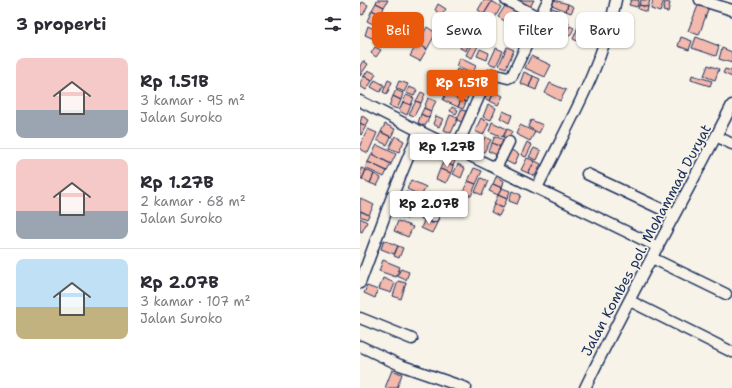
<!DOCTYPE html>
<html lang="id">
<meta charset="utf-8">
<style>
:root{--surface:#fff;--page:#f7f7f7;--text:#2b2b33;--muted:#7c7c81;--line:#e1e1e2;--accent:#ea580c}
body{margin:0;font-family:"Shantell Sans",sans-serif;background:var(--page);color:var(--text);height:100vh;display:flex;flex-direction:column;font-size:15px;white-space:nowrap}
*{box-sizing:border-box;margin:0}
p{font-size:13px;color:var(--muted)}
.icon{flex:none;width:22px;height:22px;fill:none;stroke:currentColor;stroke-width:2;stroke-linecap:round;stroke-linejoin:round}
.map{position:relative;flex:1;overflow:hidden}
.panel{display:flex;flex-direction:column;background:var(--surface);width:360px}
.panel>*{flex:none}
.top-card{position:absolute;left:12px;top:12px;width:300px;height:36px;display:flex;gap:8px}
.price{position:absolute;translate:-50% -34px;padding:0 9px;border-radius:4px;background:#fff;color:#222;font-size:13px;line-height:26px;filter:drop-shadow(0 1px 2px #0008)}
.price::after{content:'';position:absolute;left:50%;top:24px;width:12px;height:9px;margin-left:-6px;background:inherit;clip-path:polygon(0 0,100% 0,50% 100%)}
.price.current{background:var(--accent);color:#fff}
ul{padding:0;list-style:none}
li{display:flex;align-items:center;gap:12px;height:100px;padding:0 16px}
li+li{border-top:1px solid var(--line)}
li span{display:grid;place-items:center;flex:none;width:112px;height:80px;border-radius:8px;color:#555}
li>.icon{margin-inline-start:auto}
span .icon{width:48px;height:48px;fill:#fffc;stroke-width:1}
li b{font-size:17px}
h2{display:flex;justify-content:space-between;align-items:center;height:48px;padding:0 16px;font-size:17px}
.pill{padding:0 14px;border-radius:8px;background:var(--surface);box-shadow:0 1px 3px #0004;font-size:14px;line-height:36px}
.pill.current{background:var(--accent);color:#fff}
main{display:flex;flex:1;min-height:0}
.map>svg:first-child{display:block}
.building{fill:#f3b9ac;stroke:#1b2f5e}
.lines{fill:none;stroke-linecap:round;stroke-linejoin:round}
.minor-casing{stroke:#1b2f5e;stroke-width:13}
.minor{stroke:#f7f3e8;stroke-width:10}
.labels{text-anchor:middle;stroke-width:3.5;stroke-linejoin:round;paint-order:stroke}
.street-label{font-size:14px;fill:#1b2f5e;stroke:#f7f3e8}
</style>
<main>
<section class="panel">
<h2>3 properti<svg class="icon" aria-label="filters" viewBox="0 0 24 24"><path d="M4 7h16M4 17h16"/><circle cx="9" cy="7" r="2"/><circle cx="15" cy="17" r="2"/></svg></h2>
<ul>
<li><span style="background:linear-gradient(#f6c9c9 65%,#9aa5b1 0)"><svg class="icon" aria-label="home" viewBox="0 0 24 24"><path d="M3 11l9-7 9 7M6 9v11h12V9"/></svg></span><div><b>Rp 1.51B</b><p>3 kamar · 95 m²</p><p>Jalan Suroko</p></div></li>
<li><span style="background:linear-gradient(#f6c9c9 65%,#9aa5b1 0)"><svg class="icon" aria-label="home" viewBox="0 0 24 24"><path d="M3 11l9-7 9 7M6 9v11h12V9"/></svg></span><div><b>Rp 1.27B</b><p>2 kamar · 68 m²</p><p>Jalan Suroko</p></div></li>
<li><span style="background:linear-gradient(#bfe0f5 60%,#c2b280 0)"><svg class="icon" aria-label="home" viewBox="0 0 24 24"><path d="M3 11l9-7 9 7M6 9v11h12V9"/></svg></span><div><b>Rp 2.07B</b><p>3 kamar · 107 m²</p><p>Jalan Suroko</p></div></li>
</ul>
</section>
<div class="map">
<svg width="372" height="388" viewBox="0 0 372 388">
<rect width="100%" height="100%" fill="#f7f3e8"/>
<filter id="ink" filterUnits="userSpaceOnUse"><feTurbulence type="fractalNoise" baseFrequency=".025" numOctaves="2"/><feDisplacementMap in="SourceGraphic" scale="8" xChannelSelector="R" yChannelSelector="G"/><feConvolveMatrix kernelMatrix="1 2 1 2 8 2 1 2 1" color-interpolation-filters="sRGB"/></filter>
<g filter="url(#ink)">
<path class="building" d="M17,0H28L24,7L16,3Z
M124,0L132,1L124,14L118,10Z
M161,0H174L170,7L160,2Z
M194,0L208,4L206,11L192,5Z
M271,0H279L277,7L269,5Z
M281,0H290L288,7L279,5Z
M293,0H304L300,12L291,9Z
M132,1L141,7L134,19L124,14Z
M2,2L8,5L3,15L0,14V7Z
M305,2L310,3L308,12L303,11Z
M16,3L24,7L21,15L12,10Z
M339,3L349,7L339,35L328,31Z
M78,4L86,9L82,15L75,10Z
M208,4L214,7L211,13L206,11Z
M279,5L288,7L287,12L278,9Z
M145,6L157,12L150,24L138,17Z
M189,7L204,12L202,17L187,11Z
M12,10L21,15L15,25L7,21Z
M191,15L209,23L205,32L187,24Z
M82,18L92,24L86,32L77,26Z
M160,18L168,23L160,36L152,32Z
M116,22L120,24L115,34L111,32Z
M182,24L194,29L188,43L176,38Z
M8,26L18,31L14,39L5,35Z
M210,26L214,28L210,36L206,34Z
M67,27L76,33L67,49L57,44Z
M218,27L232,34L226,45L213,39Z
M194,29L199,31L193,45L188,43Z
M199,31L202,32L197,46L193,45Z
M105,35L111,38L106,51L100,48Z
M116,35L122,38L112,58L106,55Z
M321,37L332,41L329,50L318,46Z
M336,37L359,46L356,56L332,48Z
M57,44L67,49L60,61L50,56Z
M15,47L21,50L16,57L11,53Z
M147,47L154,50L146,68L139,65Z
M136,48L143,51L136,66L129,63Z
M362,48L372,52V63L359,59Z
M120,49L129,53L127,60L117,56Z
M171,56L191,65L185,77L165,68Z
M100,58L116,66L112,74L96,66Z
M3,61L8,64L0,76V66Z
M348,65L359,69L355,80L344,76Z
M97,69L118,79L115,86L94,76Z
M365,69L372,71V77L363,73Z
M8,70L16,74L12,81L4,76Z
M164,72L173,76L169,87L160,83Z
M332,75L352,81L350,86L331,80Z
M4,76L12,81L6,90L0,86V83Z
M173,76L180,79L176,90L169,87Z
M92,78L110,86L106,93L89,85Z
M15,80L24,85L20,92L11,87Z
M28,80L32,82L27,94L23,92Z
M39,81L48,84L44,92L36,88Z
M190,83L206,90L200,101L185,93Z
M90,85L109,94L106,102L86,93Z
M49,87L57,90L54,96L46,93Z
M126,88L134,92L130,101L122,97Z
M36,90L43,93L41,100L33,96Z
M61,92L65,94L61,103L56,101Z
M134,92L143,96L138,105L130,101Z
M86,93L101,100L98,107L83,100Z
M46,95L54,98L51,105L43,102Z
M33,96L41,100L37,109L29,106Z
M68,98L76,101L71,111L64,108Z
M101,100L106,102L103,109L98,107Z
M56,101L61,103L54,116L49,114Z
M43,102L51,105L47,115L39,111Z
M128,104L136,108L131,120L123,117Z
M92,107L98,110L96,114L90,111Z
M64,108L71,111L69,118L61,114Z
M101,110L106,111L102,122L97,120Z
M143,111L152,115L149,123L140,118Z
M61,114L69,118L65,126L58,123Z
M90,115L98,118L91,133L84,130Z
M2,116L9,120L6,126L0,123Z
M76,116L83,119L79,127L73,124Z
M121,118L129,123L123,135L115,131Z
M171,120L183,125L179,133L168,127Z
M132,122L147,129L143,137L129,131Z
M0,123L6,126L1,135L0,134Z
M25,124L35,129L31,137L21,132Z
M160,125L175,132L170,141L156,134Z
M8,129L17,133L8,153L0,149V145Z
M147,129L152,131L148,139L143,137Z
M21,132L31,137L27,145L17,140Z
M35,136L44,141L39,152L29,148Z
M135,136L146,141L143,148L132,143Z
M125,137L131,140L124,152L119,149Z
M167,142L172,145L166,157L161,155Z
M132,143L143,148L139,156L128,151Z
M17,145L36,154L31,164L12,154Z
M174,148L181,151L177,160L169,157Z
M149,149L159,154L154,165L144,160Z
M12,154L31,164L27,171L8,162Z
M86,154L96,158L93,166L83,162Z
M167,158L175,161L168,173L161,170Z
M175,161L181,164L175,176L168,173Z
M8,162L27,171L24,177L5,168Z
M83,162L93,166L91,173L80,169Z
M98,164L105,168L101,178L93,174Z
M1,168L6,170L2,179L0,178Z
M114,168L122,171L116,184L108,181Z
M80,169L91,173L86,183L76,179Z
M6,170L14,174L10,183L2,179Z
M14,174L21,178L17,186L10,183Z
M136,177L144,181L142,188L133,184Z
M121,178L128,181L122,195L115,192Z
M51,180L66,187L61,196L47,189Z
M108,181L116,184L111,196L103,192Z
M133,184L142,188L138,195L129,191Z
M142,188L150,191L147,199L138,195Z
M152,191L161,195L157,204L149,201Z
M46,192L62,199L58,208L42,202Z
M138,195L147,199L143,208L134,204Z
M0,198L14,205L9,215L0,211Z
M134,204L143,208L139,216L131,212Z
M38,206L50,211L47,219L35,214Z
M1,211L9,215L7,219L0,216Z
M0,218L7,222L2,232L0,231Z
M65,218L77,223L72,233L61,228Z
M38,221L53,227L48,237L34,231Z
M24,240L38,246L34,254L21,249Z
M38,246L43,248L39,258L34,256Z
M23,260L40,267L36,277L19,271Z
M41,269L49,272L46,280L37,276Z
M23,278L35,283L31,293L19,289Z
M38,281L46,283L41,299L33,296Z
M7,286L18,290L15,298L4,293Z
M32,370L42,374L37,388H25Z"/>
<g class="lines">
<defs>
<path id="minor" d="M146,0L180,18
M340,0L372,10
M0,101L59,131L298,247
M356,136L372,144
M96,149L128,76L132,74L148,78L152,76L188,0
M136,168L149,142
M227,174L314,215
M177,188C206,128 243,67 256,0
M31,199L73,217
M292,258L366,294
M0,283L31,199L59,131
M270,301L372,352
M0,318L52,339
M0,346L40,365L106,388
M225,388C271,292 324,200 372,105"/>
</defs>
<use href="#minor" class="minor-casing"/>
<use href="#minor" class="minor"/>
</g>
</g>
<g class="labels">
<g class="street-label">
<text transform="translate(286 240) rotate(-62)" y="5">Jalan Kombes pol. Mohammad Duryat</text>
</g>
</g>
</svg>
<b class="price current" style="left:102px;top:104px">Rp 1.51B</b>
<b class="price" style="left:87px;top:168px">Rp 1.27B</b>
<b class="price" style="left:69px;top:225px">Rp 2.07B</b>
<div class="top-card">
<a class="pill current">Beli</a>
<a class="pill">Sewa</a>
<a class="pill">Filter</a>
<a class="pill">Baru</a>
</div>
</div>
</main>
